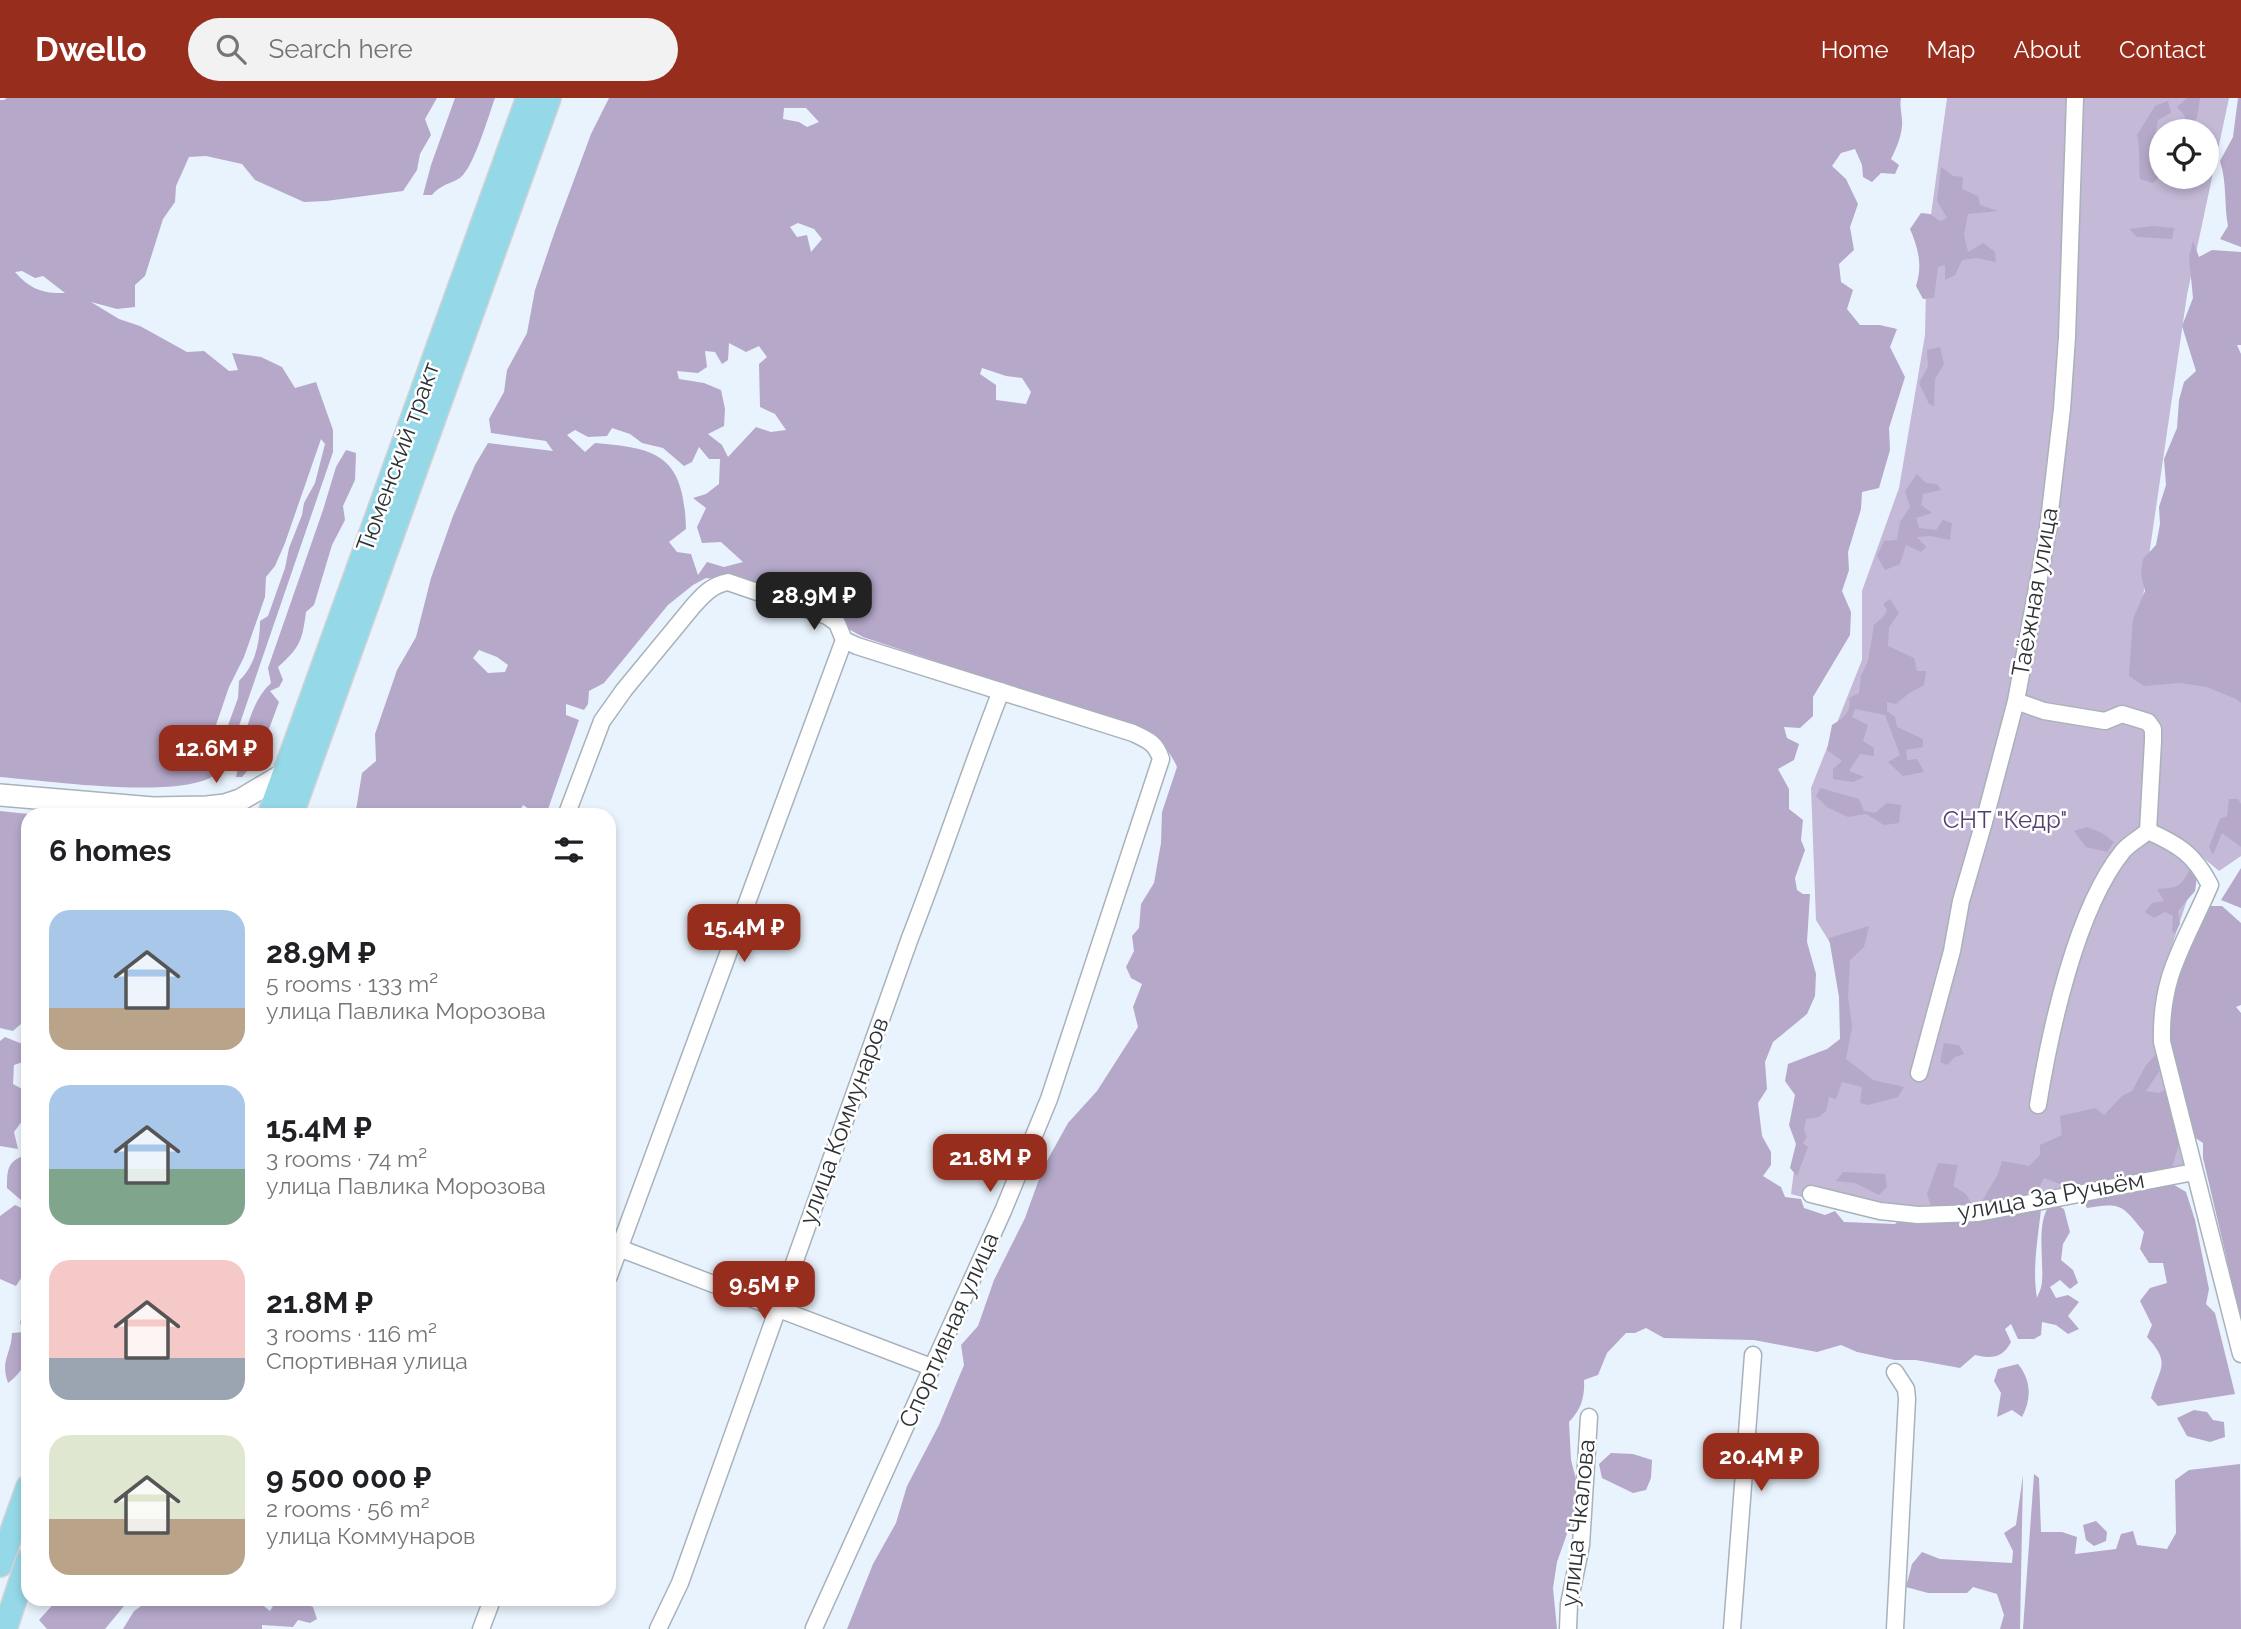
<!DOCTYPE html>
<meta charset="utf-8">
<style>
:root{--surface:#fff;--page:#f2f2f2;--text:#202124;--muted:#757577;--accent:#972d1d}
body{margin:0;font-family:Raleway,sans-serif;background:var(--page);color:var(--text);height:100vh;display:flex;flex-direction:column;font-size:26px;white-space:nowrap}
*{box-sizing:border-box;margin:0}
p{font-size:23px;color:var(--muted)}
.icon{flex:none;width:38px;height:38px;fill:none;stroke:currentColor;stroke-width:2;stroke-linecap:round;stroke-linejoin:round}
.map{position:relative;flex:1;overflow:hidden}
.drawer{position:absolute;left:21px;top:710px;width:595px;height:798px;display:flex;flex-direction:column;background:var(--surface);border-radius:21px;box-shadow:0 4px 10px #0003}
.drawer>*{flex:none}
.tools{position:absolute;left:2149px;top:21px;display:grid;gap:14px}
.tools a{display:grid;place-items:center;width:70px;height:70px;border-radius:50%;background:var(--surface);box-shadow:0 4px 10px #0003;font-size:35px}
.price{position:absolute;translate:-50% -60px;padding:0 16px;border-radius:14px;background:var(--accent);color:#fff;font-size:23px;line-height:46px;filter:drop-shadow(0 2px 4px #0008)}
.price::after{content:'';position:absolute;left:50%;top:42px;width:21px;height:16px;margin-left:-10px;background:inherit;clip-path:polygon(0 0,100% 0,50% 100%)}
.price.current{background:#222;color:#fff}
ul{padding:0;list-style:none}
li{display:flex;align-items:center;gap:21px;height:175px;padding:0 28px}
li span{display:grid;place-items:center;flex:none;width:196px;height:140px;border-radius:21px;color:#555}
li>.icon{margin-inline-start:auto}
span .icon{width:84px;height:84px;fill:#fffc;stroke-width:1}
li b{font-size:30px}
h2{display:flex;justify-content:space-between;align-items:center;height:84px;padding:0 28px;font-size:30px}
header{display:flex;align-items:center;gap:42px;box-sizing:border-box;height:98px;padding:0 35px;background:var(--accent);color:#fff}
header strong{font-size:33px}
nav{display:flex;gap:38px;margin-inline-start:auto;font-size:24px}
.search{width:490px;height:63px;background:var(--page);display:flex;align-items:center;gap:18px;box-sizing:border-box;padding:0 24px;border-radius:38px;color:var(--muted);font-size:26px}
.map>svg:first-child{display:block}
.green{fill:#c4b9d7;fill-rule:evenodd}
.forest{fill:#b5a8c9;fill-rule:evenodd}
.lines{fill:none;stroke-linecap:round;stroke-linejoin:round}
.street-casing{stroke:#a8b2bb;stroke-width:19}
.secondary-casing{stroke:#a8b2bb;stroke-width:24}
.primary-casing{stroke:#d1d2d3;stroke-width:26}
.street{stroke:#fff;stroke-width:16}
.secondary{stroke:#fff;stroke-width:21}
.primary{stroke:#95d9e8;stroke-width:23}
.labels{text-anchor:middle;stroke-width:5;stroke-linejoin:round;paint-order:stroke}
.street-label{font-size:24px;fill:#2e3235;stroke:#fff}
.park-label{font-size:24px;fill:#533f6e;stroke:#fff}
</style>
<header>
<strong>Dwello</strong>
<div class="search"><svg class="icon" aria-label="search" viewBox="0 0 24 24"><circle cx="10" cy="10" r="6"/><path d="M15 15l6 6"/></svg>Search here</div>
<nav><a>Home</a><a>Map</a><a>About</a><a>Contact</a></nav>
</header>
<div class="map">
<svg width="2241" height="1531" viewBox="0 0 2241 1531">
<rect width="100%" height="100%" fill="#e9f3fd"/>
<path class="green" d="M1947,0H2229L2187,197L2136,547L2241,584V758L2219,773L2199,756L2190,776L2187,802L2169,857L2154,911V930L2189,1078L1969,1122L1889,1123L1791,1096L1805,986L1844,942L1845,869L1816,822L1811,690L1862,562V493L1899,390L1925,237L1927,146ZM2161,33H2207V79H2161Z"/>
<path class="forest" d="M7,0H437L425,21L431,37L420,56L417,72L403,93L326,103L304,104L255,82L242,66L206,58L189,59L176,88L175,104L163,121L145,178L135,187V209L117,211L91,204L119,221L140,228L187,254L204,253L229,273L238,272L232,255L261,259L282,269L295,290L316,284L333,332V354L228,660C223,667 217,676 210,680C167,700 50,683 0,679V2H4ZM22,173L35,180L43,178L65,195C43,196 30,191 15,174ZM321,341L325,346L315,385L304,405L302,417L289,450L285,470L268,518L260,523C260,544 255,568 239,583L238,600L215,663L204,662L229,589L244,559L265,499L266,479L275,468L285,445Z
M455,0H495C488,19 476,62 463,77C455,86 443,84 432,97H423L431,67Z
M609,0H1901C1899,10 1903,19 1902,28C1901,40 1896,51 1891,61L1899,67L1895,76L1881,75L1872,84L1863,79L1862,67L1855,51L1841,55L1832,68L1846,81L1858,106L1850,129L1854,152L1839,166L1841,184L1853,192L1847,211L1860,227H1880L1897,231L1890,249L1905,279L1889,330L1890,352L1879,390L1862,394L1861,411L1848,454L1849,472L1842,493L1851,514L1850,537L1813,599V618L1800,630L1784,629L1787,640L1799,646L1794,662L1778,671L1789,691V711L1803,722L1801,742L1805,752L1795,780L1797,792L1803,796H1810L1807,844L1816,876L1815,898L1807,916L1773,944L1765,964L1767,991L1758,1005L1762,1038L1771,1054V1067L1763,1078L1781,1089L1785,1099L1801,1101L1804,1110L1825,1117L1835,1113L1844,1124L1895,1126L1909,1113L1976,1124L1986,1117L1997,1120L2014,1113L2041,1111C2038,1141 2032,1170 2037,1200C2039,1195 2042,1189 2042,1183C2044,1164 2035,1116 2053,1105L2064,1111L2070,1134L2063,1146L2061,1162L2073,1172L2078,1185L2070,1191L2060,1182L2050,1189L2056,1200L2068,1197L2079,1204L2068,1218L2079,1231L2068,1236L2056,1227L2042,1224L2041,1237L2034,1241H2018L2011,1226L2005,1231L2011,1244C2003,1260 1991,1261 1975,1257L1960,1270L1916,1262H1895L1857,1254L1841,1247L1817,1254L1754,1242L1664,1240L1646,1230L1635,1235H1626L1607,1255L1598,1277L1584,1282C1585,1299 1581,1312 1569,1324L1571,1362L1577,1385L1575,1413L1557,1464L1553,1490L1557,1531H847L873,1466L896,1425L907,1388L939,1327L964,1267L961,1247L978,1228L994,1182L1025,1120L1043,1070L1068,1025L1097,993L1138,929L1133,909L1142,886L1131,880L1126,869L1134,853L1132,838L1139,830L1141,806L1154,785L1161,745L1162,714L1177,669C1167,644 1147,636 1124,626L863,539L843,528L730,482L706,480L693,487L668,507L604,585L589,593L588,606L584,612L566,606V617L579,622L546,717H533L532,713L523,707L518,716L507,717L355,718L362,675L376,663L375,636L397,572L416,539L431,480L453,418L475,367L488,345L553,353L546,343L491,335L489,321L504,294L507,272L527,235L535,192L555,133L591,36ZM784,10H806L819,24L807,29L799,24L783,21ZM798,125L814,131L822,141L811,154L807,137L797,139L790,129ZM729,245L746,254L759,248L767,259L759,266L760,309L775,316L786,332L771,334L756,329L728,359L722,347L708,336L724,328L725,311L721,292L704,285L679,281L677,273L698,275L707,269L705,253L715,254L722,266L728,262ZM982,270L1006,278L1022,280L1031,294L1026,306L996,302V287L980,276ZM612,330L630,336L642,345L663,350L684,368L692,364L699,349L709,361H720L719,386L706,396L693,400L706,410L697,429L702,445L721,444L743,464L724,469L707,464L698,477L691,456L677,454L669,444L686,431C684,359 660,350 595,345L585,354L567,337L575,332L588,339L607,338ZM479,552L497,559L508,567L505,574L488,575L473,560Z
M2187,0H2200L2197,19L2189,33H2178L2184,32L2185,18L2177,9Z
M2238,0H2241V149L2220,141L2228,128C2224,107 2227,84 2220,63L2233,39Z
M2168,3L2171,15L2158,22L2153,49L2157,60L2161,61V77L2153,85L2140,81C2138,66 2141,52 2137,37L2155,8Z
M1941,69L1953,78L1963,79L1962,91L1978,98L1980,107L1998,113L1968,116L1964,137L1968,154L1983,145L1995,154L1996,164L1976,160L1962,162L1955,177L1945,182V167L1938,169L1934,200L1923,201L1916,188C1923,167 1918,150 1910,131L1921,115L1930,116L1940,123L1947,120L1937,103Z
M2153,128L2174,130L2172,141L2137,139L2129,131Z
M2193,143L2199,159L2212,152L2241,154V247H2237L2241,256V605L2236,601L2207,589L2179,585L2144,588L2129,578L2133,521L2145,493L2141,476L2143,461L2156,447L2160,426L2159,409L2166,387L2164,361L2177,330L2179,302L2184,284L2196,273L2182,228L2193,200L2189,159Z
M1940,249L1944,266L1935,281L1934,308L1929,306L1919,285L1928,269L1927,252Z
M346,352L356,355L355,382L343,408L345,422L332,447L314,507L306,514C302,544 300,549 278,569L283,582L279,589L270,593L279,604C269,630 261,658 242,679H236C243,649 247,607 271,585L268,570L323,412L336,369Z
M1917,376L1926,385L1937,386L1941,392L1923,396L1921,407L1932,415L1916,420L1919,430L1936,432L1943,422L1952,425L1950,442L1931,438L1917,439L1926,449L1921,454L1906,447L1900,466L1885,472L1877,458L1884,443L1897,442L1900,424L1910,409L1905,393Z
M1890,501L1899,515L1889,529L1888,548L1914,560L1917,573H1926L1924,587L1908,596L1896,606L1887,604V613L1895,619L1897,629L1923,641V649L1906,652L1907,662L1917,661L1924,674L1903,678L1888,664L1900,657L1885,617L1855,611L1852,619L1868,627L1863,643L1874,650V658L1860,656L1849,673L1864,679L1853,684L1833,681V671L1842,663L1827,652L1832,627C1843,620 1852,615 1849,600L1859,595L1861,578L1868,563L1874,527L1884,518L1887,512L1883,506Z
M1820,690L1859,701L1864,713L1875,715L1887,705L1901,707L1899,725L1884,727L1866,716L1848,719L1827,709L1816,698Z
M2229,701H2238L2241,706V749L2222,735L2213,757L2209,749L2220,721L2227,718Z
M0,713L38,717L28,718V933L22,925L13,933L0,930Z
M2087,729L2102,735L2114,744L2107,754L2086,749L2074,733Z
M2241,770V810L2221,802Z
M2190,771L2197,779L2195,793L2178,813L2180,826L2175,835L2172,833L2173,818L2165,814L2154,820L2145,814L2152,805L2164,803L2157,791C2179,789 2179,791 2190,771Z
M2206,808H2222L2241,825V907L2236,909L2241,915V1222L2203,1060V1045L2191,1037L2169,951L2167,917L2172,882L2190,849Z
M1869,828L1864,849L1850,862L1848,898L1852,929L1846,961L1873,982L1904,989L1898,999L1868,1007L1860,1005L1862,989L1842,984L1836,1001L1829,999L1826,1013L1819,1019L1806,1021L1804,1032L1807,1039L1803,1045L1808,1049L1797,1078L1790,1070L1796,1046L1789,1027L1795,997L1785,983L1788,966L1827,951L1840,941L1839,899L1829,840Z
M5,939L20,945L28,944V969L23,964L14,967L13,986L24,992L28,991V1015L14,1034L18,1051L0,1048V943Z
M1944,945L1959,947L1964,956L1955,959L1947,967L1940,964Z
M2158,954L2163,968L2146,993L2159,995L2167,991L2180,1042L2171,1073H2146L2131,1082L2078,1093L2044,1080L2029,1108L1978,1110L1998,1076L2002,1063L2029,1068L2040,1057V1047L2062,1037L2060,1018L2095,1010L2104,1017L2122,998L2132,993L2146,967Z
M28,1056V1104L22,1103L7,1090C7,1069 8,1063 28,1056Z
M1938,1065L1958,1067L1953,1088L1966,1096L1973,1109L1946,1113L1931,1108L1927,1096Z
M1843,1074L1885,1076L1887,1089L1879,1097L1855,1085L1836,1083Z
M2171,1085L2186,1094L2195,1122L2209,1191L2206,1206L2215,1215L2235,1296L2158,1308L2151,1300C2159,1270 2172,1266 2147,1239L2152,1227L2140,1203L2150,1190L2167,1185L2163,1165H2149L2140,1151L2144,1134C2122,1108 2123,1104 2087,1110L2084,1104L2116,1092Z
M15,1107L28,1113V1180L23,1177L16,1188L0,1181V1118Z
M23,1218L28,1222C28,1249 32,1268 8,1285C0,1261 11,1258 12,1235L23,1234L20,1224Z
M2018,1266C2031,1282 2032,1300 2022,1319L2012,1312L1997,1319L2001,1295L1994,1283L1998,1271Z
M2194,1312L2207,1314L2213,1322L2224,1324L2225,1339L2210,1344L2187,1338L2177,1320Z
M1611,1355L1633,1356L1652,1362L1651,1380L1646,1392L1633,1395L1602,1380L1599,1366Z
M2240,1366L2241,1531H2023L2034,1376L2039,1380L2041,1434H2062L2077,1439L2075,1456L2116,1451L2121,1436L2133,1433L2137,1447L2167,1451L2176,1435L2175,1382L2189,1372Z
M2023,1377L2020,1531H2000L2004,1517L1997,1496L1973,1489L1967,1495H1928L1906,1489L1912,1466L1922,1454L1940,1461L2012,1465L2013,1453L2004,1435L2016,1427Z
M2096,1423L2107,1434L2106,1443L2094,1448L2086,1442L2083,1427Z
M57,1502H129L105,1531H47L39,1522Z
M150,1502H262L260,1505L270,1513L276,1503L298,1504L313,1509L317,1521L310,1525L298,1522L293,1529L262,1527V1531H123L134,1513Z"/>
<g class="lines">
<defs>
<path id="street" d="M2016,603L2044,613L2105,623L2122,616L2148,624L2153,631V643L2148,733
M566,718L602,623L624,592L694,507C704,496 712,487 728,484L827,518L837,525L844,542L857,548L1133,635C1148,642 1156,645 1161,661L1049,1001L1003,1113L814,1530
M2148,733C2179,747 2194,756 2210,787C2185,846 2160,876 2162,944L2241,1256
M1919,975L1952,853L1961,803L1984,724L2016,603L2048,431L2062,311L2067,239L2075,0
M2038,1007C2050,933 2076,811 2123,753C2130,745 2140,740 2148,733
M1811,1096L1880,1113L1918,1117L1978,1115L2194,1074
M611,1147L931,1269
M609,1178L844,542
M1895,1274L1906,1291L1907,1301L1895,1531
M481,1531L492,1502
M658,1531L680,1485L910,840C942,758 969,675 1001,593
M1568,1531L1569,1506L1581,1447L1589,1319
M1732,1531L1753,1257"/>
<path id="secondary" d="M0,697L153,710L207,709L225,707L240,702L284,676"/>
<path id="primary" d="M269,718L528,0
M291,718L549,0
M0,1467L28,1389
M5,1531L28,1462"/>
</defs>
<use href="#street" class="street-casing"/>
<use href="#secondary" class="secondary-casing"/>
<use href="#primary" class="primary-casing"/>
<use href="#street" class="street"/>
<use href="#secondary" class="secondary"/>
<use href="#primary" class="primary"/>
</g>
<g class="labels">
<g class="street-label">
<text transform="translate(398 359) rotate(-70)" y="8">Тюменский тракт</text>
<text transform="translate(2035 494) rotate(-80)" y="8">Таёжная улица</text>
<text transform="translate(844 1023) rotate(-70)" y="8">улица Коммунаров</text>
<text transform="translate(2051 1098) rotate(-10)" y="8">улица За Ручьём</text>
<text transform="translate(949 1232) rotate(-66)" y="8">Спортивная улица</text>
<text transform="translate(1578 1425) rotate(-84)" y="8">улица Чкалова</text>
</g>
<g class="park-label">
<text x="2005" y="730">СНТ "Кедр"</text>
</g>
</g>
</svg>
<div class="tools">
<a><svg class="icon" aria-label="locate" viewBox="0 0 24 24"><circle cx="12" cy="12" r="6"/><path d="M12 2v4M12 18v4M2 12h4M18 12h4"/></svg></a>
</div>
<b class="price current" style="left:814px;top:534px">28.9M ₽</b>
<b class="price" style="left:216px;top:687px">12.6M ₽</b>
<b class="price" style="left:744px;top:866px">15.4M ₽</b>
<b class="price" style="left:990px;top:1096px">21.8M ₽</b>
<b class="price" style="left:764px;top:1223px">9.5M ₽</b>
<b class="price" style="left:1761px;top:1395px">20.4M ₽</b>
<section class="drawer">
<h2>6 homes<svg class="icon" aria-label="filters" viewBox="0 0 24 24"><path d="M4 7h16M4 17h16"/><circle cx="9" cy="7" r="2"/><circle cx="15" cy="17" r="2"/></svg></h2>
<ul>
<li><span style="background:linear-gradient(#a9c7e8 70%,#b9a48a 0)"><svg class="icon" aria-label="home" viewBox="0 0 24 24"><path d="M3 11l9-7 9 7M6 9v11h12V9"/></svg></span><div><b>28.9M ₽</b><p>5 rooms · 133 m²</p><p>улица Павлика Морозова</p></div></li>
<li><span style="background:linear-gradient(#a9c7e8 60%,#7fa58c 0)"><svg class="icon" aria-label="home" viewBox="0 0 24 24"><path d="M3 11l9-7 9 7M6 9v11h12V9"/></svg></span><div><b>15.4M ₽</b><p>3 rooms · 74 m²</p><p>улица Павлика Морозова</p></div></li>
<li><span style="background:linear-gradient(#f6c9c9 70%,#9aa5b1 0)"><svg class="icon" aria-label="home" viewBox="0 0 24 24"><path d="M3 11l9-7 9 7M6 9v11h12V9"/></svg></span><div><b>21.8M ₽</b><p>3 rooms · 116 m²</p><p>Спортивная улица</p></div></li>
<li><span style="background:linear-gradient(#dfe7d0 60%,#b9a48a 0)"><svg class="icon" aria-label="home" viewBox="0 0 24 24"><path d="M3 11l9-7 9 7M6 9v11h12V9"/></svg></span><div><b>9 500 000 ₽</b><p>2 rooms · 56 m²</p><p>улица Коммунаров</p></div></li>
</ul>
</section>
</div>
